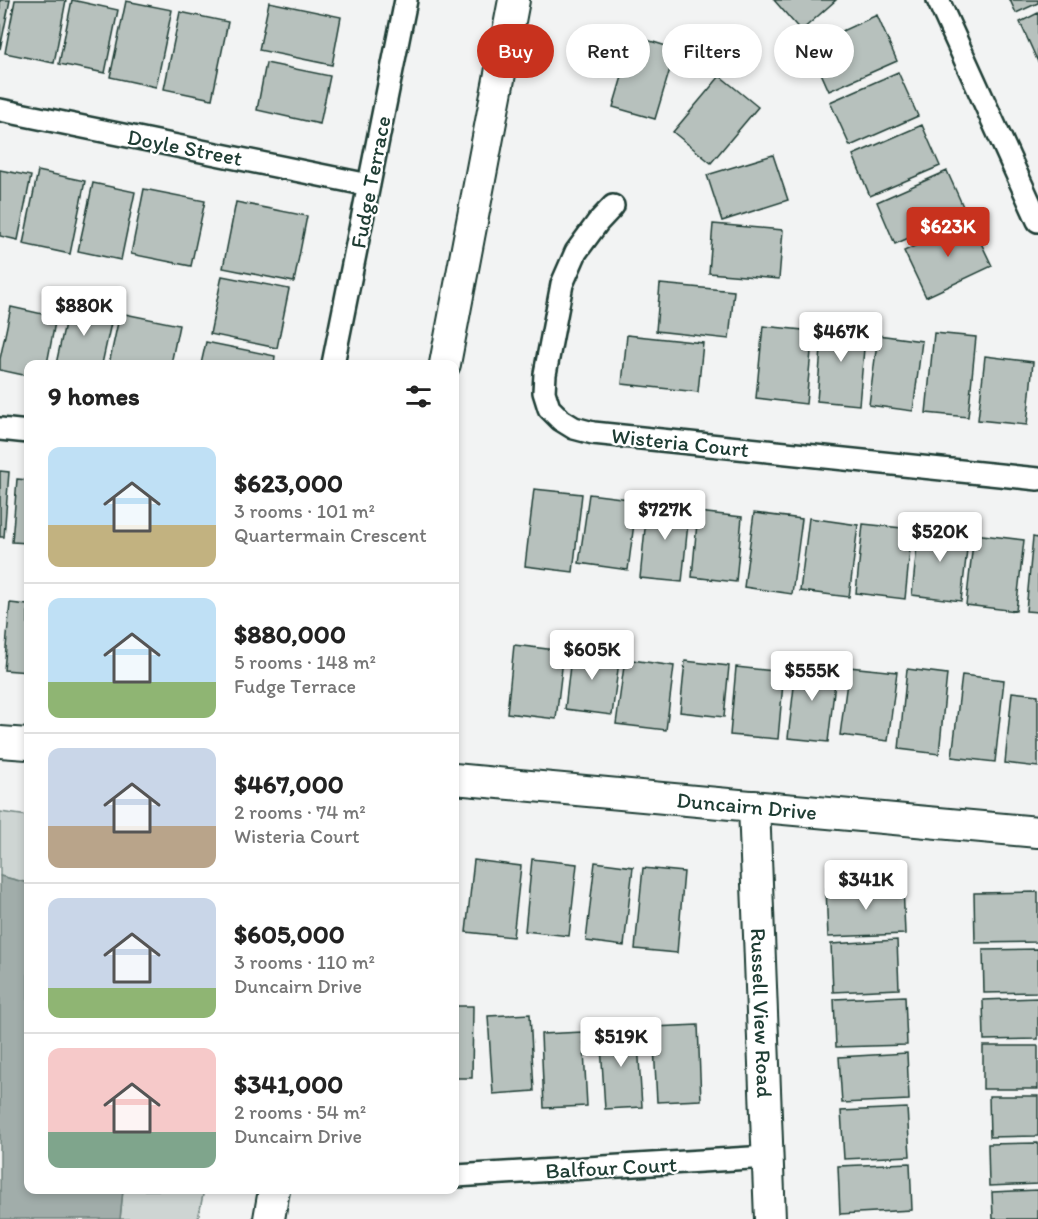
<!DOCTYPE html>
<meta charset="utf-8">
<style>
:root{--surface:#fff;--page:#f2f2f2;--text:#222;--muted:#767676;--line:#e0e0e0;--accent:#c8321e}
body{margin:0;font-family:Itim,sans-serif;background:var(--page);color:var(--text);height:100vh;display:flex;flex-direction:column;font-size:22px;white-space:nowrap}
*{box-sizing:border-box;margin:0}
p{font-size:20px;color:var(--muted)}
.icon{flex:none;width:33px;height:33px;fill:none;stroke:currentColor;stroke-width:2;stroke-linecap:round;stroke-linejoin:round}
.map{position:relative;flex:1;overflow:hidden}
.panel{position:absolute;left:24px;top:360px;width:435px;height:834px;display:flex;flex-direction:column;background:var(--surface);border-radius:12px;box-shadow:0 3px 9px #0003}
.panel>*{flex:none}
.hud{position:absolute;left:477px;top:24px;width:471px;height:54px;display:flex;gap:12px}
.price{position:absolute;translate:-50% -51px;padding:0 14px;border-radius:6px;background:#fff;color:#222;font-size:20px;line-height:39px;filter:drop-shadow(0 2px 3px #0008)}
.price::after{content:'';position:absolute;left:50%;top:36px;width:18px;height:14px;margin-left:-9px;background:inherit;clip-path:polygon(0 0,100% 0,50% 100%)}
.price.current{background:var(--accent);color:#fff}
ul{padding:0;list-style:none}
li{display:flex;align-items:center;gap:18px;height:150px;padding:0 24px}
li+li{border-top:2px solid var(--line)}
li span{display:grid;place-items:center;flex:none;width:168px;height:120px;border-radius:12px;color:#555}
li>.icon{margin-inline-start:auto}
span .icon{width:72px;height:72px;fill:#fffc;stroke-width:1}
li b{font-size:26px}
h2{display:flex;justify-content:space-between;align-items:center;height:72px;padding:0 24px;font-size:26px}
.chip{padding:0 21px;border-radius:27px;background:var(--surface);box-shadow:0 3px 9px #0003;font-size:21px;line-height:54px}
.chip.current{background:var(--accent);color:#fff}
.map>svg:first-child{display:block}
.green{fill:#ced5d3;stroke:#768984;stroke-width:1.5}
.water{fill:#a1adaa;stroke:#6d807b;stroke-width:1.5}
.building{fill:#b7c1bd;stroke:#1f3d34;stroke-width:1.5}
.lines{fill:none;stroke-linecap:round;stroke-linejoin:round}
.street-casing{stroke:#1f3d34;stroke-width:26}
.secondary-casing{stroke:#1f3d34;stroke-width:34}
.street{stroke:#fff;stroke-width:21}
.secondary{stroke:#fff;stroke-width:30}
.labels{text-anchor:middle;stroke-width:4.5;stroke-linejoin:round;paint-order:stroke}
.street-label{font-size:22px;fill:#1f3d34;stroke:#fff}
</style>
<div class="map">
<svg width="1038" height="1219" viewBox="0 0 1038 1219">
<rect width="100%" height="100%" fill="#f2f3f3"/>
<filter id="ink" filterUnits="userSpaceOnUse"><feTurbulence type="fractalNoise" baseFrequency=".0167" numOctaves="2"/><feDisplacementMap in="SourceGraphic" scale="12" xChannelSelector="R" yChannelSelector="G"/><feConvolveMatrix kernelMatrix="1 2 1 2 8 2 1 2 1" color-interpolation-filters="sRGB"/></filter>
<g filter="url(#ink)">
<path class="green" d="M0,812L28,816V883L0,876Z
M123,1190H204L198,1219H120Z"/>
<path class="water" d="M0,876L28,883V1190H123L120,1219H0Z"/>
<path class="building" d="M0,0H10L0,49Z
M15,0H66L54,63L5,53Z
M72,0L118,10L105,73L59,64Z
M774,0H836L801,31Z
M1010,0H1038V3L1016,13Z
M126,1L172,10L156,87L110,77Z
M269,2L341,17L332,65L259,50Z
M180,12L228,22L212,99L164,89Z
M1038,13V62L1020,22Z
M877,15L897,61L829,91L809,46Z
M634,36L676,49L655,119L613,107Z
M266,63L330,76L320,124L257,110Z
M898,72L918,116L850,146L830,102Z
M720,76L758,107L711,163L673,132Z
M922,125L940,166L870,196L853,155Z
M773,155L788,200L722,221L707,175Z
M0,170L31,176L18,240L0,236Z
M38,171L85,181L70,254L23,244Z
M947,171L966,213L895,244L877,202Z
M93,183L135,192L121,260L78,251Z
M144,189L205,201L191,266L131,254Z
M236,202L307,216L294,282L223,268Z
M970,220L992,266L926,297L904,251Z
M713,224L783,230L779,279L709,273Z
M222,276L289,289L277,348L210,334Z
M660,284L734,291L729,339L656,331Z
M69,305L113,314L102,364H56Z
M11,307L56,317L47,364H28V376L0,370V359Z
M120,313L179,325L171,364H109Z
M823,322L866,326L859,405L817,401Z
M763,326L813,331L806,404L756,398Z
M934,333L976,337L968,417L926,413Z
M627,335L703,343L698,392L622,384Z
M878,335L922,341L913,411L869,405Z
M206,342L275,356L274,364H201Z
M985,356L1033,362L1027,425L978,420Z
M0,471L9,472L4,537H0Z
M17,479L28,480V543L12,542Z
M534,489L582,494L573,572L525,566Z
M589,494L637,500L628,570L579,563Z
M648,499L690,504L682,582L640,578Z
M698,512L742,517L736,582L692,577Z
M754,513L802,519L792,594L744,587Z
M809,518L858,525L849,597L800,591Z
M863,524L912,529L905,599L856,593Z
M919,526L969,532L961,601L912,595Z
M974,534L1024,540L1016,611L966,605Z
M1033,537L1038,538V612L1026,611Z
M10,603L28,605V672L4,670Z
M514,645L564,651L556,719L507,713Z
M572,648L620,654L612,715L565,709Z
M625,659L674,666L666,730L616,724Z
M685,661L729,666L724,717L680,712Z
M797,661L837,666L828,742L788,738Z
M736,667L784,672L778,739L730,735Z
M849,667L897,672L888,741L840,735Z
M907,669L947,674L939,754L899,749Z
M962,675L1004,680L995,762L952,757Z
M1012,692L1038,695V767L1005,763Z
M532,859L577,864L569,936L525,931Z
M474,860L521,866L513,937L466,932Z
M595,862L633,867L624,946L586,941Z
M643,868L684,872L677,953L635,949Z
M903,884L905,934L828,937L826,888Z
M1038,892V942L975,943L974,893Z
M897,940L899,989L833,992L831,944Z
M1038,949V992L984,993L983,950Z
M905,996L907,1045L836,1047L834,999Z
M1038,998V1039L984,1040L983,1000Z
M454,1006H473L472,1078H454Z
M530,1014L534,1091L493,1094L488,1016Z
M698,1025L701,1100L657,1102L653,1027Z
M637,1027L642,1107L605,1109L600,1029Z
M583,1032L587,1106L544,1108L541,1034Z
M983,1046H1038V1089H983Z
M907,1053L909,1100L842,1103L839,1057Z
M989,1096H1038V1136L990,1137Z
M907,1108L910,1156L844,1159L841,1111Z
M1038,1143V1184L989,1186L988,1144Z
M910,1163L912,1210L840,1214L838,1166Z
M1038,1190V1219H993L992,1192Z"/>
<g class="lines">
<defs>
<path id="street" d="M938,0L1038,221
M0,110L369,185
M613,206L598,222L576,252L562,284L545,374L544,392L549,408L561,420L574,428L593,433L1038,479
M333,364L406,0
M0,429L28,432
M456,1176L767,1157"/>
<g id="secondary">
<path d="M445,364L514,0"/>
<path d="M0,742L28,744"/>
<path id="s1" d="M454,779L1038,832"/>
<path id="s2" d="M754,806L770,1219"/>
<path d="M269,1219L274,1190"/>
</g>
</defs>
<use href="#street" class="street-casing"/>
<use href="#secondary" class="secondary-casing"/>
<use href="#street" class="street"/>
<use href="#secondary" class="secondary"/>
</g>
</g>
<g class="labels">
<g class="street-label">
<text transform="translate(185 147) rotate(11)" y="8">Doyle Street</text>
<text transform="translate(370 182) rotate(-79)" y="8">Fudge Terrace</text>
<text transform="translate(680 442) rotate(6)" y="8">Wisteria Court</text>
<text dy="8" stroke="none"><textPath href="#s1" startOffset="294">Duncairn Drive</textPath></text>
<text dy="8" stroke="none"><textPath href="#s2" startOffset="207">Russell View Road</textPath></text>
<text transform="translate(611 1167) rotate(-3)" y="8">Balfour Court</text>
</g>
</g>
</svg>
<b class="price current" style="left:948px;top:258px">$623K</b>
<b class="price" style="left:84px;top:337px">$880K</b>
<b class="price" style="left:841px;top:363px">$467K</b>
<b class="price" style="left:665px;top:541px">$727K</b>
<b class="price" style="left:940px;top:563px">$520K</b>
<b class="price" style="left:592px;top:681px">$605K</b>
<b class="price" style="left:812px;top:702px">$555K</b>
<b class="price" style="left:866px;top:911px">$341K</b>
<b class="price" style="left:621px;top:1068px">$519K</b>
<div class="hud">
<a class="chip current">Buy</a>
<a class="chip">Rent</a>
<a class="chip">Filters</a>
<a class="chip">New</a>
</div>
<section class="panel">
<h2>9 homes<svg class="icon" aria-label="filters" viewBox="0 0 24 24"><path d="M4 7h16M4 17h16"/><circle cx="9" cy="7" r="2"/><circle cx="15" cy="17" r="2"/></svg></h2>
<ul>
<li><span style="background:linear-gradient(#bfe0f5 65%,#c2b280 0)"><svg class="icon" aria-label="home" viewBox="0 0 24 24"><path d="M3 11l9-7 9 7M6 9v11h12V9"/></svg></span><div><b>$623,000</b><p>3 rooms · 101 m²</p><p>Quartermain Crescent</p></div></li>
<li><span style="background:linear-gradient(#bfe0f5 70%,#8fb573 0)"><svg class="icon" aria-label="home" viewBox="0 0 24 24"><path d="M3 11l9-7 9 7M6 9v11h12V9"/></svg></span><div><b>$880,000</b><p>5 rooms · 148 m²</p><p>Fudge Terrace</p></div></li>
<li><span style="background:linear-gradient(#c9d6e8 65%,#b9a48a 0)"><svg class="icon" aria-label="home" viewBox="0 0 24 24"><path d="M3 11l9-7 9 7M6 9v11h12V9"/></svg></span><div><b>$467,000</b><p>2 rooms · 74 m²</p><p>Wisteria Court</p></div></li>
<li><span style="background:linear-gradient(#c9d6e8 75%,#8fb573 0)"><svg class="icon" aria-label="home" viewBox="0 0 24 24"><path d="M3 11l9-7 9 7M6 9v11h12V9"/></svg></span><div><b>$605,000</b><p>3 rooms · 110 m²</p><p>Duncairn Drive</p></div></li>
<li><span style="background:linear-gradient(#f6c9c9 70%,#7fa58c 0)"><svg class="icon" aria-label="home" viewBox="0 0 24 24"><path d="M3 11l9-7 9 7M6 9v11h12V9"/></svg></span><div><b>$341,000</b><p>2 rooms · 54 m²</p><p>Duncairn Drive</p></div></li>
</ul>
</section>
</div>
